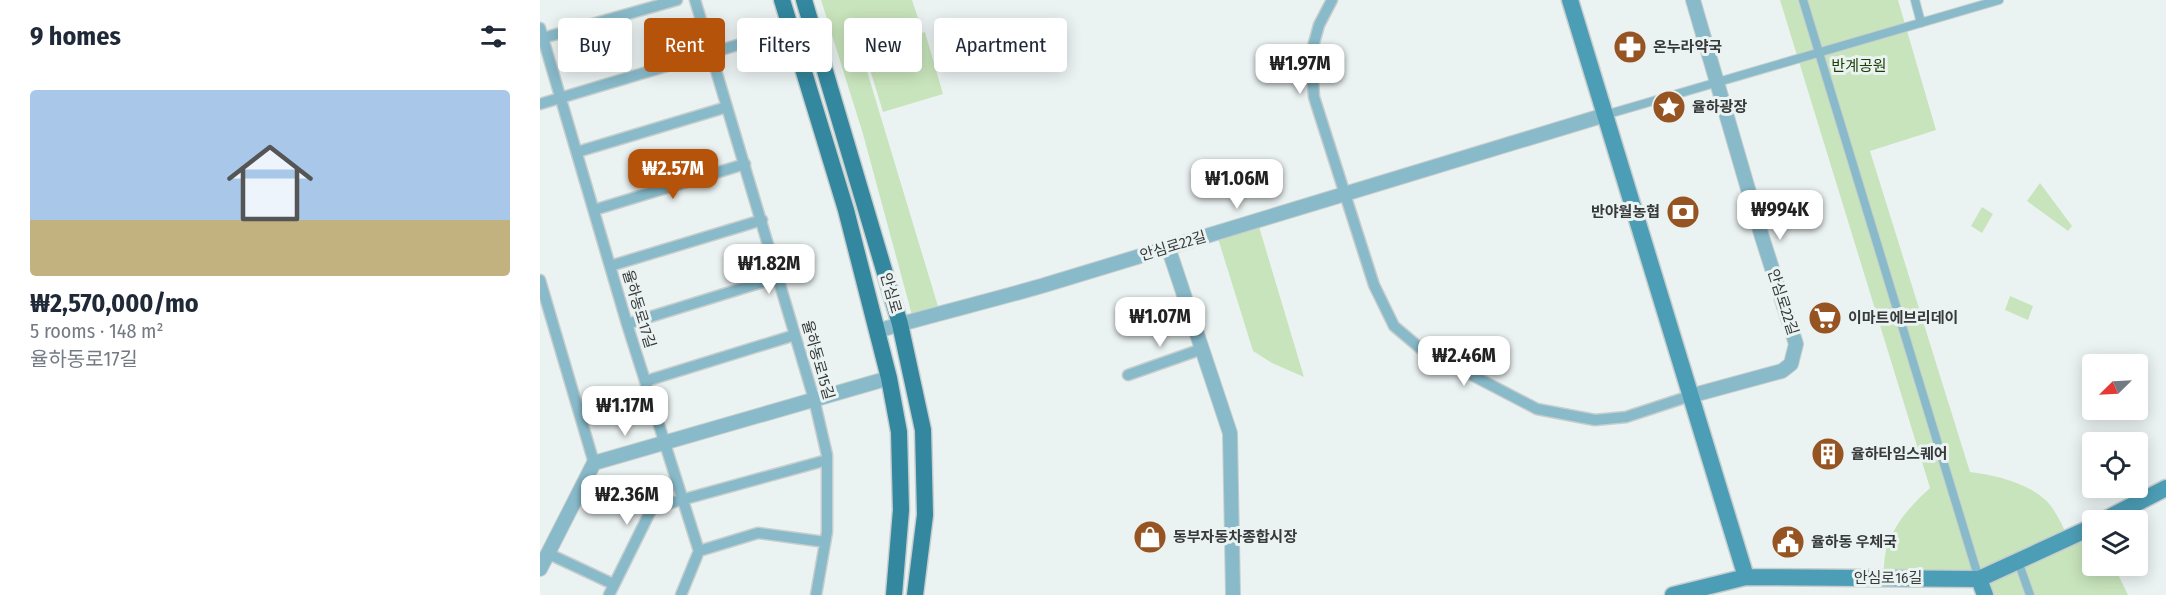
<!DOCTYPE html>
<meta charset="utf-8">
<style>
:root{--surface:#fff;--page:#f6f6f7;--text:#1f2937;--muted:#747a83;--accent:#b45309}
body{margin:0;font-family:"Fira Sans Condensed","Noto Sans KR",sans-serif;background:var(--page);color:var(--text);height:100vh;display:flex;flex-direction:column;font-size:22px;white-space:nowrap}
*{box-sizing:border-box;margin:0}
p{font-size:20px;color:var(--muted)}
.icon{flex:none;width:33px;height:33px;fill:none;stroke:currentColor;stroke-width:2;stroke-linecap:round;stroke-linejoin:round}
.map{position:relative;flex:1;overflow:hidden}
.panel{display:flex;flex-direction:column;background:var(--surface);width:540px}
.panel>*{flex:none}
.top-card{position:absolute;left:18px;top:18px;width:570px;height:54px;display:flex;gap:12px}
.needle{width:39px;rotate:246deg}
.tools{position:absolute;left:1542px;top:354px;display:grid;gap:12px}
.tools a{display:grid;place-items:center;width:66px;height:66px;border-radius:6px;background:var(--surface);box-shadow:0 3px 15px #0003;font-size:30px}
.price{position:absolute;translate:-50% -51px;padding:0 14px;border-radius:12px;background:#fff;color:#222;font-size:20px;line-height:39px;filter:drop-shadow(0 2px 3px #0008)}
.price::after{content:'';position:absolute;left:50%;top:36px;width:18px;height:14px;margin-left:-9px;background:inherit;clip-path:polygon(0 0,100% 0,50% 100%)}
.price.current{background:var(--accent);color:#fff}
ul{padding:0;list-style:none}
li{display:grid;align-content:center;gap:12px;height:318px;padding:0 30px}
li span{display:grid;place-items:center;height:186px;border-radius:6px;color:#555}
li>.icon{margin-inline-start:auto}
span .icon{width:108px;height:108px;fill:#fffc;stroke-width:1}
li b{font-size:26px}
h2{display:flex;justify-content:space-between;align-items:center;height:72px;padding:0 30px;font-size:26px}
.pill{padding:0 21px;border-radius:6px;background:var(--surface);box-shadow:0 3px 15px #0003;font-size:21px;line-height:54px}
.pill.current{background:var(--accent);color:#fff}
main{display:flex;flex:1;min-height:0}
.map>svg:first-child{display:block}
.green{fill:#c8e4bc}
.lines{fill:none;stroke-linecap:round;stroke-linejoin:round}
.pedestrian-casing{stroke:#c7cecd;stroke-width:10}
.minor-casing{stroke:#c7cecd;stroke-width:13}
.tertiary-casing{stroke:#c7cecd;stroke-width:16}
.secondary-casing{stroke:#c7cecd;stroke-width:19}
.primary-casing{stroke:#c7cecd;stroke-width:19}
.pedestrian{stroke:#88baca;stroke-width:8}
.minor{stroke:#88baca;stroke-width:10}
.tertiary{stroke:#88baca;stroke-width:14}
.secondary{stroke:#4c9eb6;stroke-width:16}
.primary{stroke:#33879e;stroke-width:16}
.labels{text-anchor:middle;stroke-width:6;stroke-linejoin:round;paint-order:stroke}
.poi-label{font-size:15px;font-weight:bold;fill:#373a3a;stroke:#ebf3f2;text-anchor:start}
.park-label{font-size:15px;fill:#193f01;stroke:#ebf3f2}
.street-label{font-size:15px;fill:#373a3a;stroke:#ebf3f2}
</style>
<main>
<section class="panel">
<h2>9 homes<svg class="icon" aria-label="filters" viewBox="0 0 24 24"><path d="M4 7h16M4 17h16"/><circle cx="9" cy="7" r="2"/><circle cx="15" cy="17" r="2"/></svg></h2>
<ul>
<li><span style="background:linear-gradient(#a9c7e8 70%,#c2b280 0)"><svg class="icon" aria-label="home" viewBox="0 0 24 24"><path d="M3 11l9-7 9 7M6 9v11h12V9"/></svg></span><div><b>₩2,570,000/mo</b><p>5 rooms · 148 m²</p><p>율하동로17길</p></div></li>
</ul>
</section>
<div class="map">
<svg width="1626" height="595" viewBox="0 0 1626 595">
<rect width="100%" height="100%" fill="#ebf3f2"/>
<path class="green" d="M281,0H372L382,30L320,48L400,313L373,319L323,134Z
M1240,0H1358L1396,130L1330,151L1430,472C1456,475 1498,485 1513,509C1519,518 1524,528 1528,538L1552,527V566H1574L1588,595H1445L1439,579L1343,578C1344,569 1344,559 1346,550C1353,525 1371,505 1390,488Z
M385,32L403,94L343,112L324,50Z
M1500,183L1532,226L1528,231L1487,201Z
M1442,207L1453,214L1442,233L1431,226Z
M717,220L764,377L732,363L713,351L676,232Z
M1470,296L1493,306L1488,320L1465,310Z"/>
<g class="lines">
<defs>
<path id="pedestrian" d="M1263,0L1439,579
M1375,0L1381,23
M1065,115L1459,0
M1478,561L1490,595"/>
<path id="minor" d="M155,0L255,335L274,399L287,455V532L276,595
M792,0L779,25L771,54L774,97L834,285L854,326L880,348L997,409L1055,420L1086,417L1150,396
M0,28L87,324L159,551L141,595
M3,38L137,0
M0,104L251,29
M37,152L187,107
M54,210L205,164
M70,266L222,220
M0,280L54,463
M87,324L239,277
M588,375L662,349
M106,381L255,335
M159,551L218,533L285,542
M7,553L73,584
M69,595L112,508L287,460"/>
<path id="tertiary" d="M628,247L690,433L693,595
M337,331C394,314 451,301 508,284C694,229 879,170 1065,115
M1150,396L1242,371L1251,364L1256,344L1222,237L1153,0
M0,569L54,463L349,378"/>
<path id="secondary" d="M1030,0L1206,577
M1564,520L1626,488
M1439,579L1445,595
M1133,595L1206,577L1439,579L1552,527"/>
<path id="primary" d="M242,0L306,210L349,378L359,432L361,510L354,595
M264,0L360,324L383,430L385,515L375,595"/>
</defs>
<use href="#pedestrian" class="pedestrian-casing"/>
<use href="#minor" class="minor-casing"/>
<use href="#tertiary" class="tertiary-casing"/>
<use href="#secondary" class="secondary-casing"/>
<use href="#primary" class="primary-casing"/>
<use href="#pedestrian" class="pedestrian"/>
<use href="#minor" class="minor"/>
<use href="#tertiary" class="tertiary"/>
<use href="#secondary" class="secondary"/>
<use href="#primary" class="primary"/>
</g>
<defs>
<symbol id="pharmacy-disc" viewBox="-11 -11 22 22"><circle r="9.5" fill="#965422" stroke="#ebf3f2"/><path d="M-2-6h4v4h4v4h-4v4h-4v-4h-4v-4h4Z" fill="#fff"/></symbol>
<symbol id="sight-disc" viewBox="-11 -11 22 22"><circle r="9.5" fill="#965422" stroke="#ebf3f2"/><path d="M0-6L1.8-2.2L6-1.7L2.9 1.2L3.7 5.4L0 3.3L-3.7 5.4L-2.9 1.2L-6-1.7L-1.8-2.2Z" fill="#fff"/></symbol>
<symbol id="bank-disc" viewBox="-11 -11 22 22"><circle r="9.5" fill="#965422" stroke="#ebf3f2"/><path d="M-6-4H6V4H-6ZM0-2.3a2.3 2.3 0 1 0 0 4.6a2.3 2.3 0 1 0 0-4.6Z" fill="#fff"/></symbol>
<symbol id="supermarket-disc" viewBox="-11 -11 22 22"><circle r="9.5" fill="#965422" stroke="#ebf3f2"/><path d="M-6-5.5h2.5l.6 2H6L4.5 2H-2.5L-4.4-4H-6ZM-1.5 3.2a1.3 1.3 0 1 0 .1 0ZM3 3.2a1.3 1.3 0 1 0 .1 0Z" fill="#fff"/></symbol>
<symbol id="building-disc" viewBox="-11 -11 22 22"><circle r="9.5" fill="#965422" stroke="#ebf3f2"/><path d="M-4-6H4V6H1V3H-1V6H-4ZM-2.5-4.3h1.7v1.8h-1.7ZM.8-4.3h1.7v1.8H.8ZM-2.5-1h1.7V.8h-1.7ZM.8-1h1.7V.8H.8Z" fill="#fff"/></symbol>
<symbol id="shop-disc" viewBox="-11 -11 22 22"><circle r="9.5" fill="#965422" stroke="#ebf3f2"/><path d="M-5-2.5h2.3a2.7 3.5 0 0 1 5.4 0H5L5.5 6h-11ZM-1.5-2.5h3a1.5 2.3 0 0 0-3 0Z" fill="#fff"/></symbol>
<symbol id="civic-disc" viewBox="-11 -11 22 22"><circle r="9.5" fill="#965422" stroke="#ebf3f2"/><path d="M-.6-6.5H3V-4.5H.6V-3L4-1V1h2V6H-6V1h2V-1L-.6-3ZM-1.2 2.5V6h2.4V2.5Z" fill="#fff"/></symbol>
</defs>
<g fill-rule="evenodd">
<use href="#pharmacy-disc" x="1071" y="28" width="38" height="38"/>
<use href="#sight-disc" x="1110" y="88" width="38" height="38"/>
<use href="#bank-disc" x="1124" y="193" width="38" height="38"/>
<use href="#supermarket-disc" x="1266" y="299" width="38" height="38"/>
<use href="#building-disc" x="1269" y="435" width="38" height="38"/>
<use href="#shop-disc" x="591" y="518" width="38" height="38"/>
<use href="#civic-disc" x="1229" y="523" width="38" height="38"/>
</g>
<g class="labels">
<g class="poi-label">
<text x="1113" y="52">온누라약국</text>
<text x="1152" y="112">율하광장</text>
<text x="1120" y="217" text-anchor="end">반야월농협</text>
<text x="1308" y="323">이마트에브리데이</text>
<text x="1311" y="459">율하타임스퀘어</text>
<text x="633" y="542">동부자동차종합시장</text>
<text x="1271" y="547">율하동 우체국</text>
</g>
<g class="park-label">
<text x="1319" y="71">반계공원</text>
</g>
<g class="street-label">
<text transform="translate(633 246) rotate(-17)" y="5">안심로22길</text>
<text transform="translate(351 293) rotate(74)" y="5">안심로</text>
<text transform="translate(1243 302) rotate(72)" y="5">안심로22길</text>
<text transform="translate(99 309) rotate(73)" y="5">율하동로17길</text>
<text transform="translate(278 360) rotate(74)" y="5">율하동로15길</text>
<text x="1348" y="583">안심로16길</text>
</g>
</g>
</svg>
<div class="tools">
<a><svg class="needle" viewBox="-14 -14 28 28"><path d="M0-13l5 13h-10z" fill="#e53935"/><path d="M0 13l5-13h-10z" fill="#747a83"/></svg></a>
<a><svg class="icon" aria-label="locate" viewBox="0 0 24 24"><circle cx="12" cy="12" r="6"/><path d="M12 2v4M12 18v4M2 12h4M18 12h4"/></svg></a>
<a><svg class="icon" aria-label="layers" viewBox="0 0 24 24"><path d="M12 4l9 5-9 5-9-5zM3 14l9 5 9-5"/></svg></a>
</div>
<b class="price" style="left:760px;top:95px">₩1.97M</b>
<b class="price current" style="left:133px;top:200px">₩2.57M</b>
<b class="price" style="left:697px;top:210px">₩1.06M</b>
<b class="price" style="left:1240px;top:241px">₩994K</b>
<b class="price" style="left:229px;top:295px">₩1.82M</b>
<b class="price" style="left:620px;top:348px">₩1.07M</b>
<b class="price" style="left:924px;top:387px">₩2.46M</b>
<b class="price" style="left:85px;top:437px">₩1.17M</b>
<b class="price" style="left:87px;top:526px">₩2.36M</b>
<div class="top-card">
<a class="pill">Buy</a>
<a class="pill current">Rent</a>
<a class="pill">Filters</a>
<a class="pill">New</a>
<a class="pill">Apartment</a>
</div>
</div>
</main>
